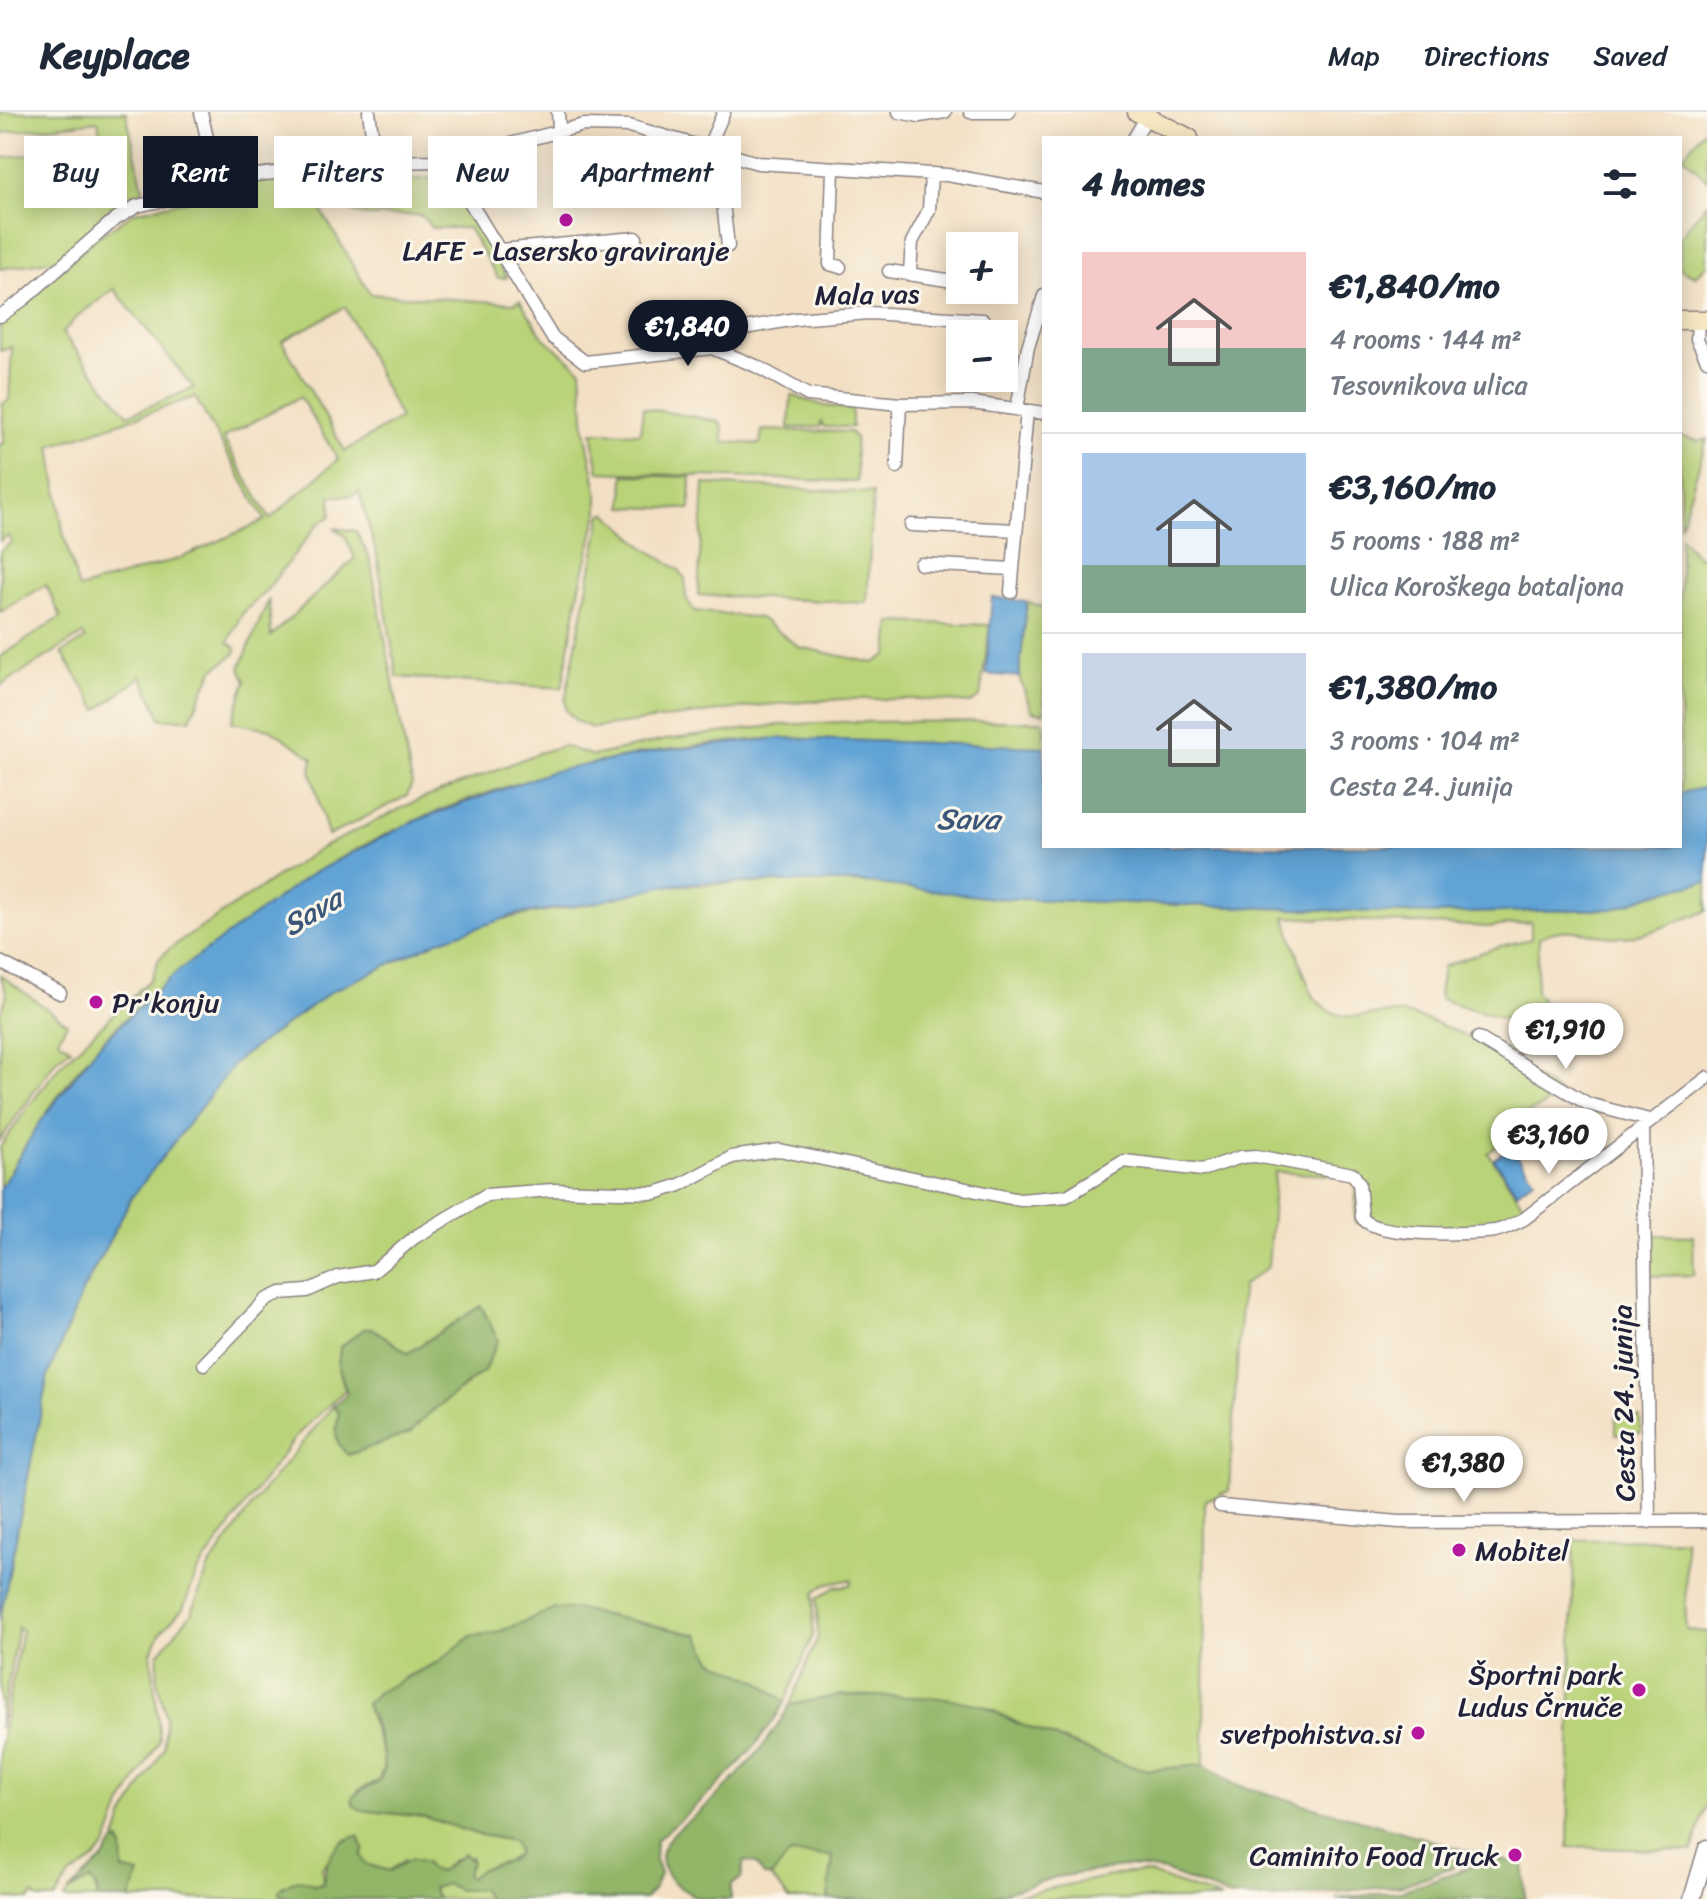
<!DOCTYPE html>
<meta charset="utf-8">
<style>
:root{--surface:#fff;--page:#f6f6f7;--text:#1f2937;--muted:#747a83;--line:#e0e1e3;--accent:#111827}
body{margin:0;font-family:Sriracha,sans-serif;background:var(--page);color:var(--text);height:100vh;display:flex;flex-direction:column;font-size:30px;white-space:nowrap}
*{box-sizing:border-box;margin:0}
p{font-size:26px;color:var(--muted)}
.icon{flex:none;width:44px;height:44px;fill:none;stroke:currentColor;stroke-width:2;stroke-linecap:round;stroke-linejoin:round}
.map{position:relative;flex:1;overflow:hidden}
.side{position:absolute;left:1042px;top:24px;width:640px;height:712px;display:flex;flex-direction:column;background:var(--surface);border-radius:0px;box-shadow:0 4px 20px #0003}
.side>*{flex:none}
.guide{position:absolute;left:24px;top:24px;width:760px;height:72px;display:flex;gap:16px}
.tools{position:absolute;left:946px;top:120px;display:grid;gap:16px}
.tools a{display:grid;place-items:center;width:72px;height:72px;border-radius:0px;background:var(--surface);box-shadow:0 4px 20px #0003;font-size:40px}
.price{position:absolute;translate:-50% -68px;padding:0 18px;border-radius:28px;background:#fff;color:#222;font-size:26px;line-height:52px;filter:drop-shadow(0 2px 4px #0008)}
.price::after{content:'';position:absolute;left:50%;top:48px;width:24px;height:18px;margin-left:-12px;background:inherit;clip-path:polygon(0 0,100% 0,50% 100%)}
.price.active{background:var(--accent);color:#fff}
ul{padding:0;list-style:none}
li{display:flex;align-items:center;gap:24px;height:200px;padding:0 40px}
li+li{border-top:2px solid var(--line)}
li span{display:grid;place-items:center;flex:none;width:224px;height:160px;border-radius:0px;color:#555}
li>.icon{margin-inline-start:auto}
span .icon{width:96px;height:96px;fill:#fffc;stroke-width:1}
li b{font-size:34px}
h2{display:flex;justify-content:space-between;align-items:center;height:96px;padding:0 40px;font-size:34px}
.chip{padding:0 28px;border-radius:0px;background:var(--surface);box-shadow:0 4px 20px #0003;font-size:28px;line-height:72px}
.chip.active{background:var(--accent);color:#fff}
header{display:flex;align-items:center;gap:48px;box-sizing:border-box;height:112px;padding:0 40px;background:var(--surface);border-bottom:2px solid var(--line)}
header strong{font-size:38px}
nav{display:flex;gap:44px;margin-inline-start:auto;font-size:28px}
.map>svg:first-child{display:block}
.green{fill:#b9d378;stroke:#6e7a5a;stroke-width:2;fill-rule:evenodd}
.forest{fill:#92b568;stroke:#5a6c52;stroke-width:2}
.water{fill:#61a3d5;stroke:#426288;stroke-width:2}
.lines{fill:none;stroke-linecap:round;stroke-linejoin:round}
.minor-casing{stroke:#8a8180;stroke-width:15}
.tertiary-casing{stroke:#8a8180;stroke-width:19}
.secondary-casing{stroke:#8a8180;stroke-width:21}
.minor{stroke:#fff;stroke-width:12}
.tertiary{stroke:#fff;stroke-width:16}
.secondary{stroke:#f7e8c3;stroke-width:18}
.poi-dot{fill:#b5179e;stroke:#fbf7ec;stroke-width:3}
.labels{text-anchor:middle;stroke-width:6;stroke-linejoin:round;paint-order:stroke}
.poi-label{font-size:28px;fill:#22223b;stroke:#fbf7ec;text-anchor:end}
.street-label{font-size:28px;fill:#22223b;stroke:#fbf7ec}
.water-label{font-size:30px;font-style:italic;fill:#3b5679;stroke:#fbf7ec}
</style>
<header>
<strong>Keyplace</strong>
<nav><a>Map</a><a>Directions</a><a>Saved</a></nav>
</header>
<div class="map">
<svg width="1707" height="1787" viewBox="0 0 1707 1787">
<rect width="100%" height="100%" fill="#fbf7ec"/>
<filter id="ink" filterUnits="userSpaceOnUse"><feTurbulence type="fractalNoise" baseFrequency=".0125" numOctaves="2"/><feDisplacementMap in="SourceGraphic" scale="16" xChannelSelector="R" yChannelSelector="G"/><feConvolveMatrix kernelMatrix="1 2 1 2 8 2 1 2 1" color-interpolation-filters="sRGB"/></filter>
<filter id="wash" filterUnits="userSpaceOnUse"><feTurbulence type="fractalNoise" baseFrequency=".006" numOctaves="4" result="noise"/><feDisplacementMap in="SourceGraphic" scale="32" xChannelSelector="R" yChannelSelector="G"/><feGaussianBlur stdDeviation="1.8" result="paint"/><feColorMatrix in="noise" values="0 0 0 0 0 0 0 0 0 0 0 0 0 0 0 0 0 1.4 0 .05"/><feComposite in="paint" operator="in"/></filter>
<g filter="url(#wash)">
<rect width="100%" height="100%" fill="#f3e0c4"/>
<path class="green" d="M0,0H126L143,77L138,83L122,81L121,86L130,88V92L59,147L0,157V46L102,34L98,9L0,21Z
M1707,14V68L1683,44Z
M284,63L319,88L384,82L394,68L448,66L507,166H498L468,116H432L421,103L368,104L344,97L321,98L370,182L514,191L520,188L543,225L581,258L585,318L598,384V401L580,474L562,576L397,565L377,443L359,380L351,384H331V404L318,412L265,480L242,502L228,530L236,536L235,542L213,558L190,607H161L142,564L98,598L62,541L85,527L83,522L0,574V545L61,505L46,473L0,500V439L12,430L8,424L0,429V332L4,331L2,292L9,288L12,235L0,239V210L98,125L135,100L187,88L246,67ZM114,177L194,276L128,303L62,221L79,203ZM345,195L400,306L345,339L282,229ZM195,285L265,408L181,446L79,477L63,420L51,334ZM300,285L338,347L270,407L223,326Z
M1707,91V154L1695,164L1680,157V125Z
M791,283L825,294L852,297V315H824L821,310L820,315L789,316Z
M643,296L717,309L723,315V330L760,332L762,318L850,320L855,325L857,370L599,360L592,320L640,321Z
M1680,324L1698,329L1707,327L1680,415Z
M624,363L691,365L690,397L623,395Z
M704,372L873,381L867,491L698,483Z
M607,401L644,435L679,458L685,466L686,486L694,499L760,506L799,535L874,551L888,542L891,510L990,513L980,585L970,591L922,587H842L764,593L592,616L576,609L566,598L565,589L602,402Z
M334,416L356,419L370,447L412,672L407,684L328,724L311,659L313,646L270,617L232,610L246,569L240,556L269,487L271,524L355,446L345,424Z
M1680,425L1698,444L1707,445V675L1680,681Z
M1027,490L1044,495V601L1032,599L1019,565Z
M841,610L1036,609L1044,610V635L780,626C617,635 453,676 313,762C287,777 264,798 239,815C190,851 141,888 100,932C60,975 29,1027 0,1077V1035L28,995L61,952L151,867L159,847L169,837L319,737L412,691L541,640L563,634L593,644L665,628L780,613Z
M824,769L898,773L993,786L1431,802L1613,797L1663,779L1707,770V799C1679,807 1647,826 1617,825C1589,825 1566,810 1539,826L1536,882L1542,886L1535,917L1440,887C1437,877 1444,867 1442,855L1500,834L1531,827V810L1491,815L1285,805C1291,820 1307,877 1315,886C1343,920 1371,896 1405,902C1463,914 1514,953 1563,983L1507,1012L1514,1021L1488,1041L1524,1094L1523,1103C1469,1122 1411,1116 1355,1111L1356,1072L1350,1064L1275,1060L1268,1155L1242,1174L1229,1379L1205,1388L1204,1653L1148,1658L1126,1653L1019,1612L984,1594L841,1583L790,1593L818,1525L817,1487L835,1475L850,1473L852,1467L824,1473L814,1481L813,1523L785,1590L760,1570L712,1548L698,1523L576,1497H555L496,1521L471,1524L438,1550L405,1565L366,1592L385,1650L378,1669L358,1678L361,1698L425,1705L476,1722L514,1729L518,1741C510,1752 484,1756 470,1766L466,1764L471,1745L454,1747L439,1760L404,1748L389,1759L365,1752L361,1743L364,1736L345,1727L322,1756L323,1772L283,1774L280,1783L295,1787H130L131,1778L136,1774L129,1761L123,1758L120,1729H115L124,1704L164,1637L166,1604L157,1568L158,1542L192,1501L208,1457L260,1382L333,1294L339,1300L348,1343L410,1321L427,1303L484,1259L498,1228L481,1194L408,1241L372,1216L338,1253L345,1278L299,1321L276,1351L197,1460L183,1497L161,1520L151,1540L160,1628L122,1692L106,1734L92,1750L71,1763L54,1787H38L33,1782L30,1787H0V1635L22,1518L18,1515L0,1616V1507L48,1263L82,1180L132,1085L237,948L332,879L438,829L490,809L594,791L663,774Z
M0,863L67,911L58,928L71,936L57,947L0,1028V901L7,883Z
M1650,1123L1693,1124L1694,1163L1651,1164Z
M1616,1305H1640L1641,1321L1616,1322Z
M1685,1427L1686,1518L1707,1520V1691L1692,1739L1568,1735L1574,1428Z
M789,1742L833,1744L828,1787H789L771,1765Z
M1126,1761H1148L1221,1787H997Z
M89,1768L94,1770L98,1787H64L69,1779Z
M446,1772L466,1778L481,1777L488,1787H437L432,1776Z"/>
<path class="forest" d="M481,1194L498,1228L484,1259L427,1303L410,1321L348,1343C332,1329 336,1319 339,1300L333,1294L347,1281L338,1253L340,1235L364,1217L372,1216L408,1241Z
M555,1497H576L698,1523L712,1548L760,1570L785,1590C753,1646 705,1687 656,1728L655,1747L660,1762L653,1778L644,1787H488L481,1777L459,1778L446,1772L432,1776L437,1787H295L280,1783L278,1780C290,1768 299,1764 314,1774L323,1772C325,1750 332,1729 358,1724L364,1736L361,1743L365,1752L389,1759L411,1747L426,1751L429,1757L439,1760L464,1742L472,1749L466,1763L470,1766L481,1757L513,1747L518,1741L513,1729L476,1722L425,1705L361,1698L353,1693L352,1686C360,1675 370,1677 378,1669C393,1656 373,1608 366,1592L378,1580L438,1550L471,1524L496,1521Z
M841,1583L946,1586L984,1594L1019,1612L1126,1653L1148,1658L1204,1653L1234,1672L1476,1741L1477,1746L1403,1773L1269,1787L1228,1784L1165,1759L1128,1754L1056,1765L982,1787H828L833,1744L790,1742L771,1765L764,1764L755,1751L744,1749L741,1766L731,1774V1787C723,1787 714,1787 706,1787C686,1784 653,1761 663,1736C672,1717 698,1704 712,1689C742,1661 771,1628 790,1593Z
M115,1729L122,1733L123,1758L139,1762L130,1787H98L97,1776L90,1768L69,1779L103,1747Z
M1495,1746L1524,1753L1525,1787H1336L1401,1779Z"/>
<path class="water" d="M992,485L1027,490L1019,565L986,562Z
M780,626L1044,635V734H1680V681L1707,675V770L1663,779L1613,797L1431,802L993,786L861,770H702L663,774L594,791L518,802L438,829L332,879L237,948L132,1085L82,1180L48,1263L0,1507V1077L38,1013L99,933L179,858L311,762L412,710L550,660L659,639Z
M1511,1035L1534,1067L1517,1080L1494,1047Z"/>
</g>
<g filter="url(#ink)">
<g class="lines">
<defs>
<path id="minor" d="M201,0L207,26L228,66
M369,0L376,50
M558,0L559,17
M899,0L919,4L945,0
M970,0H1009
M1134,26L1147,5
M708,36L724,0
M717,40L728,134
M445,49L552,225L585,250L712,236L756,254L808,283L900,292L972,291L1044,301
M833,56L830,152L840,155
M500,138L636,126
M889,159L960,170
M910,160L912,130L929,98L931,62
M0,204L24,187L114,108L137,94L191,82L228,66L376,50L445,49L584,13L629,14L758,51L947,63L1044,80
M1698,208L1697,227L1707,248
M712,236L728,219L796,207L869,201L983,208
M1017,297L1028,235L1044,184
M897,355L900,292
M911,413L1016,418
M921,452L1012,457
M1011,480L1027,299
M0,850L60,881
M1478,926L1588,992L1649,1008
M1643,1013L1649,1410
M204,1252L266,1188L281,1181L307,1179L338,1165L374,1159L415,1125L486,1083L553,1078L655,1081L680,1073L732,1045L779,1038L1020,1088L1067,1084L1124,1049L1202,1058L1241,1045L1256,1044L1353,1062L1359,1071L1362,1105C1371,1126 1472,1122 1495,1119C1505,1117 1515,1111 1524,1107L1707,966
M1220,1394L1399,1410L1707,1409"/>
<path id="tertiary" d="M1692,1787L1707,1736"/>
<path id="secondary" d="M1137,0L1189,26
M1680,208H1707"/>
</defs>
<use href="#minor" class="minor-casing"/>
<use href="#tertiary" class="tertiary-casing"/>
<use href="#secondary" class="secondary-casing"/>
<use href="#minor" class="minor"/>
<use href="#tertiary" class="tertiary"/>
<use href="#secondary" class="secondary"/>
</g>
</g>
<g class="poi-dot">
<circle cx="566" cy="108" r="8"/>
<circle cx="96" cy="890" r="8"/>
<circle cx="1459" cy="1438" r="8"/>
<circle cx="1639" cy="1578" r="8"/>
<circle cx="1418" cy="1621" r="8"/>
<circle cx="1515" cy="1743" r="8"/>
</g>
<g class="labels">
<g class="poi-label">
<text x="566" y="148" text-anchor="middle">LAFE - Lasersko graviranje</text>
<text x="112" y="900" text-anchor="start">Pr'konju</text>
<text x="1475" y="1448" text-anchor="start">Mobitel</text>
<text x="1623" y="1572">Športni park<tspan x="1623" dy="32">Ludus Črnuče</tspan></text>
<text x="1402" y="1631">svetpohistva.si</text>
<text x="1499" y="1753">Caminito Food Truck</text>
</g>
<g class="street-label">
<text transform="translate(867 182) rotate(-1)" y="10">Mala vas</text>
<text transform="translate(1623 1291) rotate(-91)" y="10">Cesta 24. junija</text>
</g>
<g class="water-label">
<text x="968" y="717">Sava</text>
<text transform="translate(312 800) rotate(-31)" y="10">Sava</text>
</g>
</g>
</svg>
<div class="tools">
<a>+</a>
<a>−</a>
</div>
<b class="price active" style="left:688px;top:256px">€1,840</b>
<b class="price" style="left:1566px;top:959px">€1,910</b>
<b class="price" style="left:1549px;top:1064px">€3,160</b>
<b class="price" style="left:1464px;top:1392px">€1,380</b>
<div class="guide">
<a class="chip">Buy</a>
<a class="chip active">Rent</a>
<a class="chip">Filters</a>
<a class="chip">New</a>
<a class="chip">Apartment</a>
</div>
<section class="side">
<h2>4 homes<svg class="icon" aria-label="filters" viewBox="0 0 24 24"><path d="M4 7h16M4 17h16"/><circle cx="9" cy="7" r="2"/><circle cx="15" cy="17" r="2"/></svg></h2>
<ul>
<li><span style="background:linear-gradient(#f6c9c9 60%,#7fa58c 0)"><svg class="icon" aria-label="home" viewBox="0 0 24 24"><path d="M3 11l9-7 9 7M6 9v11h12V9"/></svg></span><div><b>€1,840/mo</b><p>4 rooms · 144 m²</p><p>Tesovnikova ulica</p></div></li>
<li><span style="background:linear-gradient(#a9c7e8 70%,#7fa58c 0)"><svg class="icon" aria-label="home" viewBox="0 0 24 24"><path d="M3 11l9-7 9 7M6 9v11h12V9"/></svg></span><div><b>€3,160/mo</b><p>5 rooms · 188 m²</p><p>Ulica Koroškega bataljona</p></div></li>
<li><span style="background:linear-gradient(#c9d6e8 60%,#7fa58c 0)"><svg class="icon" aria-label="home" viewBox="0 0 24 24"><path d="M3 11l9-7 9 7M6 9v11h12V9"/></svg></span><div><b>€1,380/mo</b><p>3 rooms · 104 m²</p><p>Cesta 24. junija</p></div></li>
</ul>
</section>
</div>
